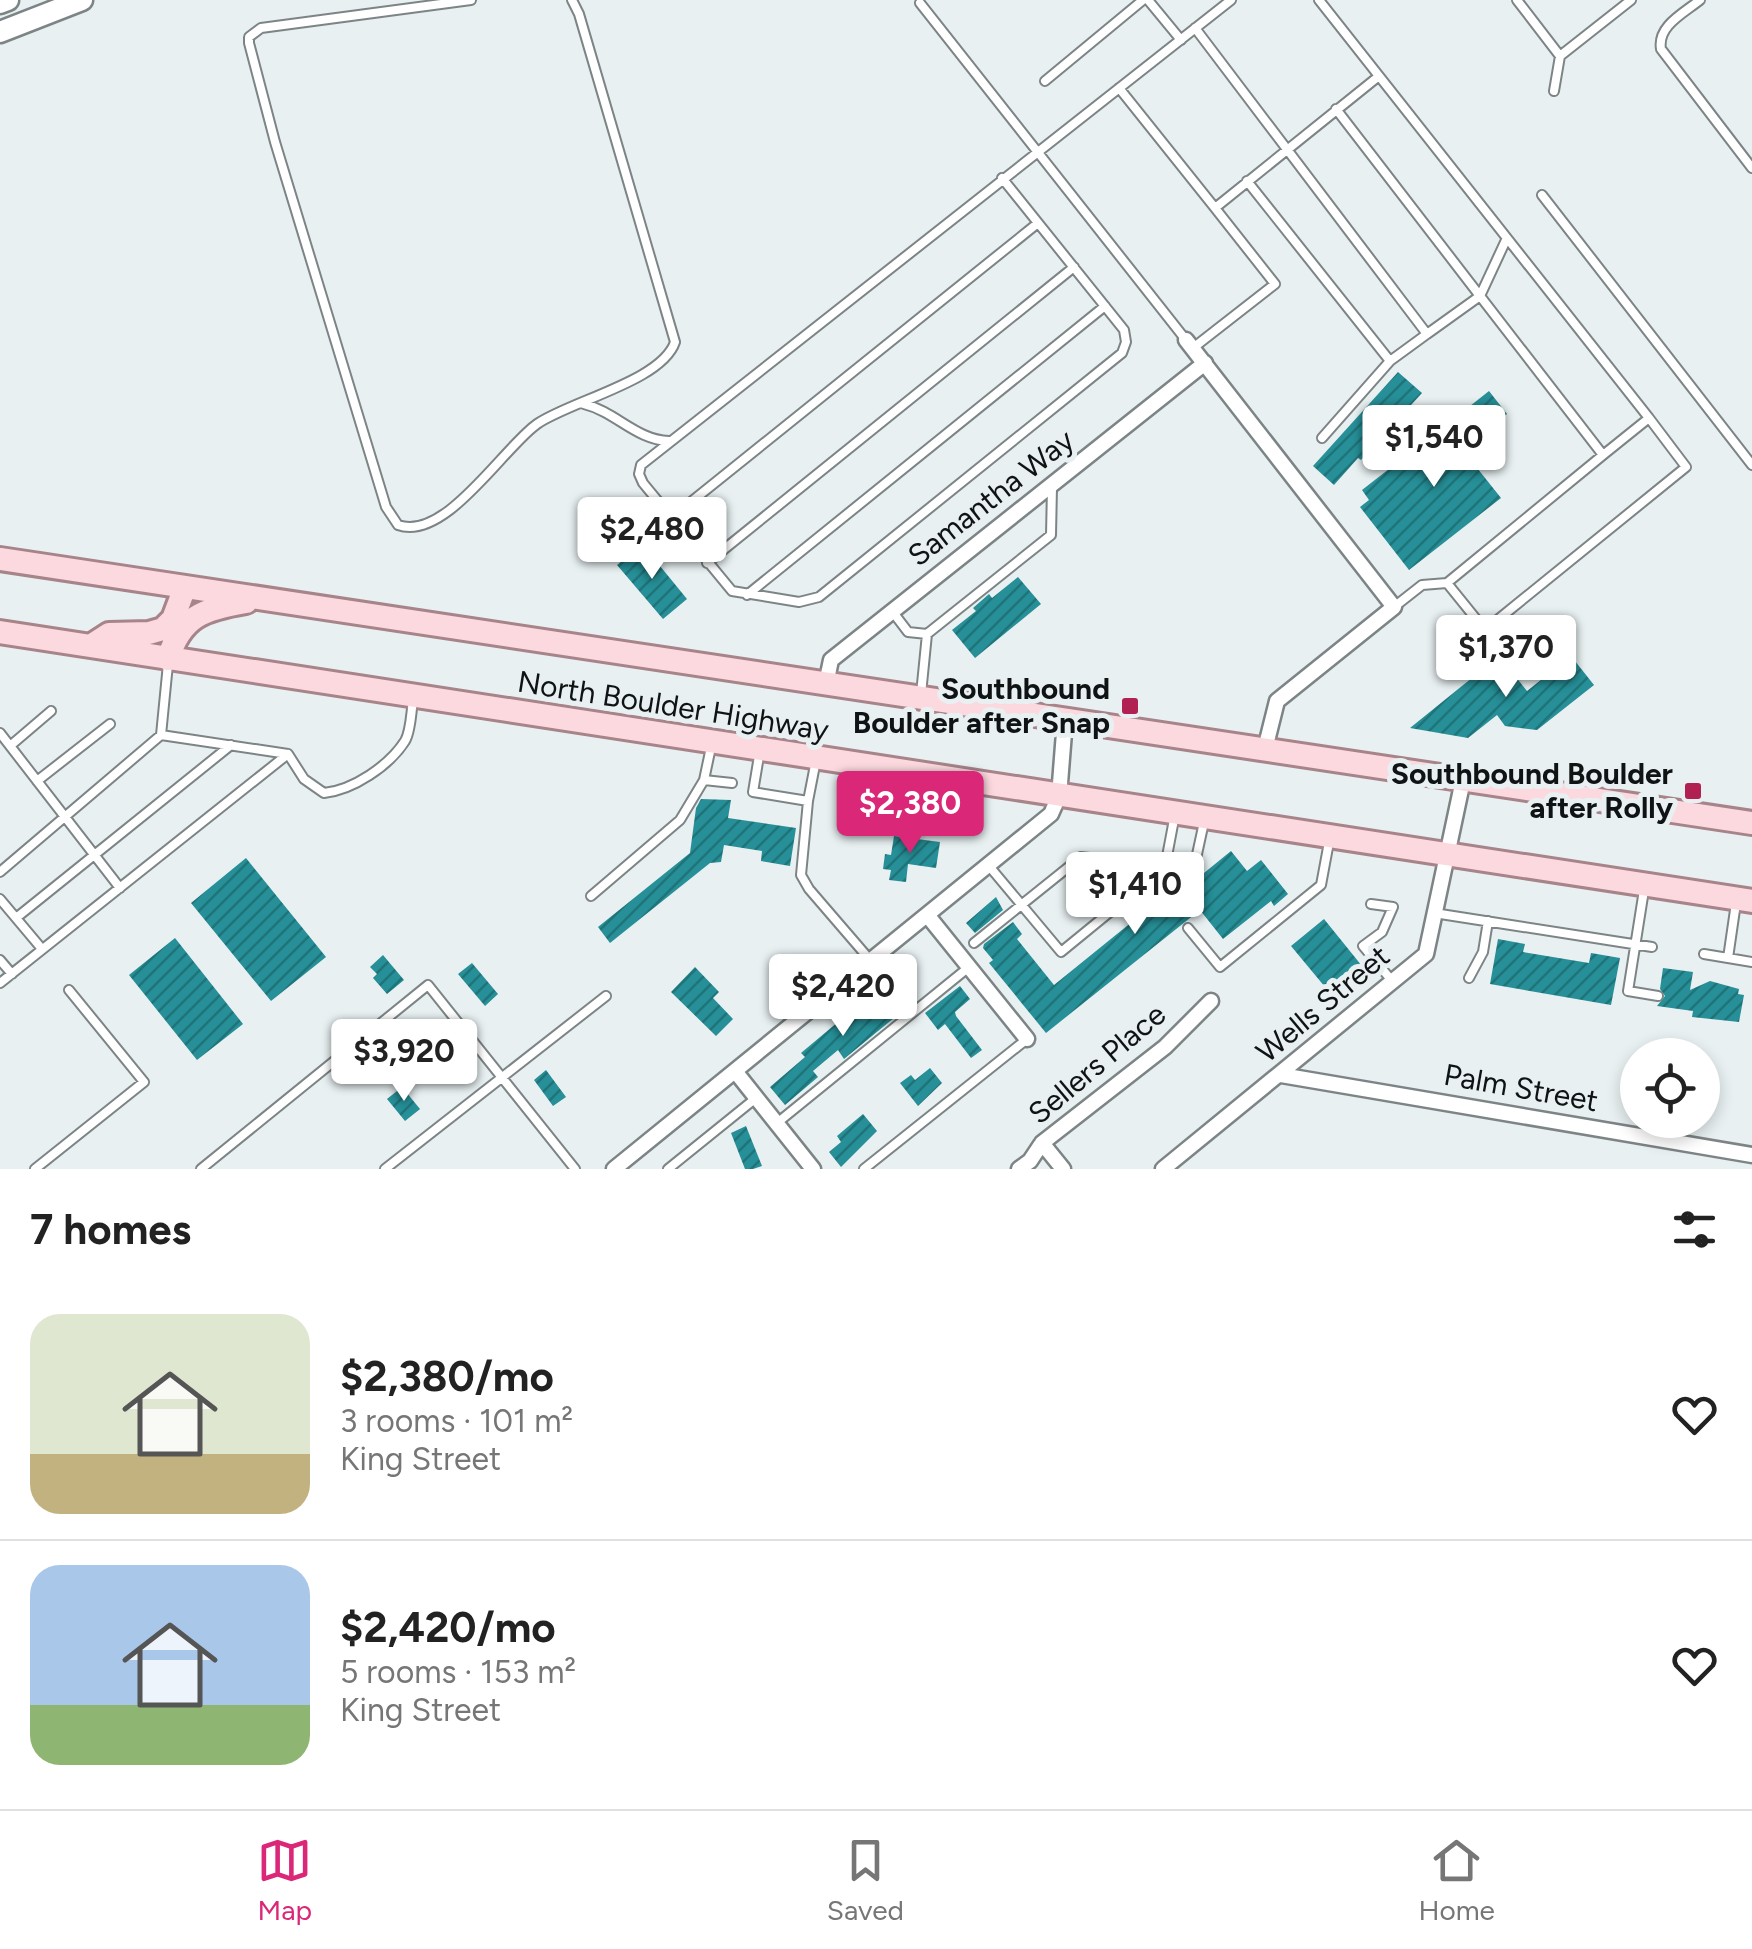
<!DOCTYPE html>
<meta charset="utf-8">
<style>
:root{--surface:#fff;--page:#f6f6f6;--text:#222;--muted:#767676;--line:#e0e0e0;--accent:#db2777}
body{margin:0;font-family:Figtree,sans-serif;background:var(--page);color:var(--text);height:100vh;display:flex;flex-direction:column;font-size:38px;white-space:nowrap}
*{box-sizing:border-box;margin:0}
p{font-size:32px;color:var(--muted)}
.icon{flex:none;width:55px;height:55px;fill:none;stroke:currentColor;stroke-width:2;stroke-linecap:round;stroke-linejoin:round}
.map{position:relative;height:1169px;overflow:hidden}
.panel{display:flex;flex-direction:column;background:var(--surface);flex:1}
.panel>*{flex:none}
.buttons{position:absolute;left:1620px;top:1038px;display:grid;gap:20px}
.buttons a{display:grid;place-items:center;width:100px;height:100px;border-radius:50%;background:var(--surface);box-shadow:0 5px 15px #0003;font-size:50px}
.price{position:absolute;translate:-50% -85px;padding:0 22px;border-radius:10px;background:#fff;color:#222;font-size:32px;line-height:65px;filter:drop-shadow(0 2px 5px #0008)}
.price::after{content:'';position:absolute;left:50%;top:60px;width:30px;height:22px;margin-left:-15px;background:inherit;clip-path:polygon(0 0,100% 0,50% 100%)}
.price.on{background:var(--accent);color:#fff}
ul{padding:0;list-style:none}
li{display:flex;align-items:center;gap:30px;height:250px;padding:0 30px}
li+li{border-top:2px solid var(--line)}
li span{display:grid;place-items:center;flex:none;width:280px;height:200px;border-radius:30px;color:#555}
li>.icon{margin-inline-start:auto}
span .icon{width:120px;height:120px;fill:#fffc;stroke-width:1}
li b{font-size:42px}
h2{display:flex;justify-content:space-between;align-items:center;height:120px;padding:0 30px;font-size:42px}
.tab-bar{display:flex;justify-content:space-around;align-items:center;height:140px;border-top:2px solid var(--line);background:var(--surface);font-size:28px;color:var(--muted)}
.tab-bar a{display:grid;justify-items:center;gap:5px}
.tab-bar .on{color:var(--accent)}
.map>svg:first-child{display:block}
.building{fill:url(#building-hatch)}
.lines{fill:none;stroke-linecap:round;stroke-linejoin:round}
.service-casing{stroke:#7d8485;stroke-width:12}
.minor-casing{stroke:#7d8485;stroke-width:19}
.secondary-casing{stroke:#7d8485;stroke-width:25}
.primary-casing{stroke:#a7838a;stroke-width:28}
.service{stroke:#fff;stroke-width:8}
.minor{stroke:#fff;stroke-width:14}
.secondary{stroke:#fff;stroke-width:20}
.primary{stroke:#fbd9df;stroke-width:22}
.poi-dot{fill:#b02051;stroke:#e8f0f1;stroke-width:4}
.labels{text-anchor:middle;stroke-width:10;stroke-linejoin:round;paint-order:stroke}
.street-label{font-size:30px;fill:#101313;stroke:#e8f0f1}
.poi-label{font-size:30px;font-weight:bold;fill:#101313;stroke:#e8f0f1;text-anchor:end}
</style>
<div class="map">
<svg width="1752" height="1169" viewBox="0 0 1752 1169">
<defs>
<pattern id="building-hatch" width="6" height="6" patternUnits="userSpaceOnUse" patternTransform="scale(2.5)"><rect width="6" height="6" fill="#268f97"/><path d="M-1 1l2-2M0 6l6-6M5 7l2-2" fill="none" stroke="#1f747a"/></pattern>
</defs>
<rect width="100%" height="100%" fill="#e8f0f1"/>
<path class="building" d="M1398,372L1422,393L1361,460L1358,458L1334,485L1313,466Z
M1489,391L1507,414L1462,449L1501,498L1409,570L1360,507L1369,500L1362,490L1421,444L1427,451L1471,417L1465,410Z
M642,544L687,599L663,619L617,565Z
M1018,577L1041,604L975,658L952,630L976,611L973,608L989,594L992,598Z
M1499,656L1527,691L1571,656L1594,685L1537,730L1505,726L1497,715L1468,738L1410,728Z
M701,799L731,800L728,818L796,828L790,866L761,861L762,851L724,845L721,862L710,863L610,943L598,927L690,853L696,808Z
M894,836L940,842L936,868L908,864L906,882L889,880L891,870L883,869L885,854L891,855Z
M1231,851L1247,871L1261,860L1288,894L1274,906L1271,901L1223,939L1200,910L1046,1033L989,963L993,960L983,948L984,944L1013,922L1022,934L1017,939L1054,985L1138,917L1131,908L1165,881L1177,895Z
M246,858L326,957L271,1001L191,903Z
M996,897L1003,910L975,933L966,923Z
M1324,919L1362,966L1330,993L1291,946Z
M175,938L243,1024L197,1060L129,975Z
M1498,939L1525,944L1523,952L1589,963L1591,953L1620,958L1611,1005L1490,984Z
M383,955L404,980L387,994L373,978L377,974L370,967Z
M472,963L498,994L485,1006L458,974Z
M695,967L719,992L713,998L733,1019L716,1036L671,992Z
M1663,968L1693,972L1690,990L1710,981L1739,989L1738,994L1744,995L1739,1022L1692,1017L1693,1011L1657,1006L1665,996L1660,989Z
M882,985L887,992L896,986L911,1004L844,1059L838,1050L813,1071L818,1077L785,1105L770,1087L805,1057L801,1053Z
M960,986L970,999L955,1012L956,1016L982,1050L971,1058L945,1024L938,1030L925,1013Z
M930,1068L942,1083L918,1106L900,1083L911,1075L915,1080Z
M546,1070L566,1097L553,1106L534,1080Z
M402,1087L420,1109L405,1121L387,1099Z
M863,1114L877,1131L841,1167L829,1152L841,1142L837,1136Z
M746,1126L762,1166L753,1169H745L731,1133Z"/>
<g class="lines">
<defs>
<path id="service" d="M471,0L261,28L249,37V43L275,142L386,507L398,525C445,542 503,448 537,424C570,401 662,381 675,342L579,14L572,0
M1148,0L1181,40
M1517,0L1560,56L1631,0
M1700,0C1684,13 1657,26 1661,49L1752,168
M920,3L1186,340
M1195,28L1427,334L1390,361
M1379,76L1649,418L1603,455L1480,296L1506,240
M1045,81L1143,0
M1119,88L1215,208L1379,76L1319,0
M1554,91L1560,56
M1336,109L1480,296L1427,334
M1002,178L1124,330L1126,342L1122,353L819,597L799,602L732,591L643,483L639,474L641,465L1231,0
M1247,181L1390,361L1322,438
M1542,195L1752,465
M1193,348L1275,284L1215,208
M584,404C616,412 636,440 669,441
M1603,455L1447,583L1485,630L1686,467L1649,418
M671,518L1038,223
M707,563L1074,267
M747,595L1105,306
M1394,607L1422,585L1447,583
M892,611L908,632L927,634
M921,694L927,634L1051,535L1052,487
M0,733L120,888
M10,746L51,711
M711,747L704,780L732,783
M760,750L753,792L808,801L816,760
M288,754L304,779L324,793C353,790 389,766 405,741C411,731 411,712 413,701
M37,781L110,724
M808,801L801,875L809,889L871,961
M989,866L1061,952L1165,867L1175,814
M0,872L161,735L168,664
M1644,890L1628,991L1658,996
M591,896L680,820L704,780
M0,899L42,949
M1736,903L1728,958L1752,962
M1371,904L1393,907L1382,932L1363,946L1393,982
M1434,913L1652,947
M16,918L231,745
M1188,928L1220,967L1321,885L1329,842
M974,943L1081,857L1165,867L1196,859L1204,822
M1704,954L1728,958
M0,960L12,974
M1469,978L1483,952L1488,921
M0,983L288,754L161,735
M777,1123L969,967
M35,1169L144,1082L69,990
M201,1169L428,985L575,1169
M385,1169L606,996
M668,1169L756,1098
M864,1169L1027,1039"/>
<path id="minor" d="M1186,340L1394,607L1277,701L1265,749
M826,684L831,660L1205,363
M928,916L1027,1039
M735,1071L813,1169
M1281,1075L1752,1155
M1042,1143L1063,1169
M614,1169L1051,814L1059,796L1065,720
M1019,1169L1030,1161L1042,1143L1165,1047L1211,1001
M1163,1169L1426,954L1463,780"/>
<path id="secondary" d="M0,3L8,0
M0,32L82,0"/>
<path id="primary" d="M0,559L1752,823
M0,632L1752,901
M92,645L109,634L149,633L163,629L173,619L185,587
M168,659C181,616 204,609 246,602"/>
</defs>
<use href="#service" class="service-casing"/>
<use href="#minor" class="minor-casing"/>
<use href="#secondary" class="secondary-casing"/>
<use href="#primary" class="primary-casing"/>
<use href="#service" class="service"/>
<use href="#minor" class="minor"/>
<use href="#secondary" class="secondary"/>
<use href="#primary" class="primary"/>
</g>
<g class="poi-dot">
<rect x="1120" y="696" width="20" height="20" rx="5"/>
<rect x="1683" y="781" width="20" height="20" rx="5"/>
</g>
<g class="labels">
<g class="street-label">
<text transform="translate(991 498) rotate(-38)" y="10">Samantha Way</text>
<text transform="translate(673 706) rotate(9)" y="10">North Boulder Highway</text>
<text transform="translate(1323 1004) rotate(-40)" y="10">Wells Street</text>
<text transform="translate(1097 1064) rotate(-40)" y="10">Sellers Place</text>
<text transform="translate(1521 1088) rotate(10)" y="10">Palm Street</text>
</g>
<g class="poi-label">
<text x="1110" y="699">Southbound<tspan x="1110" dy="34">Boulder after Snap</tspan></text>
<text x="1673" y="784">Southbound Boulder<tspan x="1673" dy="34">after Rolly</tspan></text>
</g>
</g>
</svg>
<div class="buttons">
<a><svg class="icon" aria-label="locate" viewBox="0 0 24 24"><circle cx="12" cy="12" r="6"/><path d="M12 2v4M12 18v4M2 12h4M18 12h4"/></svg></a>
</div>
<b class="price" style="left:1434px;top:490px">$1,540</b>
<b class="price" style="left:652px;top:582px">$2,480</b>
<b class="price" style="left:1506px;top:700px">$1,370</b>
<b class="price on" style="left:910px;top:856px">$2,380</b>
<b class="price" style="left:1135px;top:937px">$1,410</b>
<b class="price" style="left:843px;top:1039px">$2,420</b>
<b class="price" style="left:404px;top:1104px">$3,920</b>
</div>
<section class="panel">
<h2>7 homes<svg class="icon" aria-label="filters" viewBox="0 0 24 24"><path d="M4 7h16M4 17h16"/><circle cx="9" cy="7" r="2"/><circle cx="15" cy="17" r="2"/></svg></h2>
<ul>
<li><span style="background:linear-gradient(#dfe7d0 70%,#c2b280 0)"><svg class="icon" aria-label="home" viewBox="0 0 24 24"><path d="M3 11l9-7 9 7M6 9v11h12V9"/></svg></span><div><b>$2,380/mo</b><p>3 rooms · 101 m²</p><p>King Street</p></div><svg class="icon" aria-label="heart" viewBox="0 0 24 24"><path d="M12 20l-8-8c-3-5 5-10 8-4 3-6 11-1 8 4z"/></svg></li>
<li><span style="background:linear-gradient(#a9c7e8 70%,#8fb573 0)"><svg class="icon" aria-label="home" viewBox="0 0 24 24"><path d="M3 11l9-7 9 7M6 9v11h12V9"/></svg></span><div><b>$2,420/mo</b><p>5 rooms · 153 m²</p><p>King Street</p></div><svg class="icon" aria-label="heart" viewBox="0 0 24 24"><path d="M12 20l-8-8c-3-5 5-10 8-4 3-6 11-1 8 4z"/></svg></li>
</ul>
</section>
<nav class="tab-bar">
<a class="on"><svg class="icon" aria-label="map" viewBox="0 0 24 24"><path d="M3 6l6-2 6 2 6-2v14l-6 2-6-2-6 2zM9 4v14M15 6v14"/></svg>Map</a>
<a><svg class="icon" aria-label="saved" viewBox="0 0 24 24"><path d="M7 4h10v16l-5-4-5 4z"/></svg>Saved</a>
<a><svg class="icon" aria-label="home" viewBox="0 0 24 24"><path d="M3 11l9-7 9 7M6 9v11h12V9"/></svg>Home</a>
</nav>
